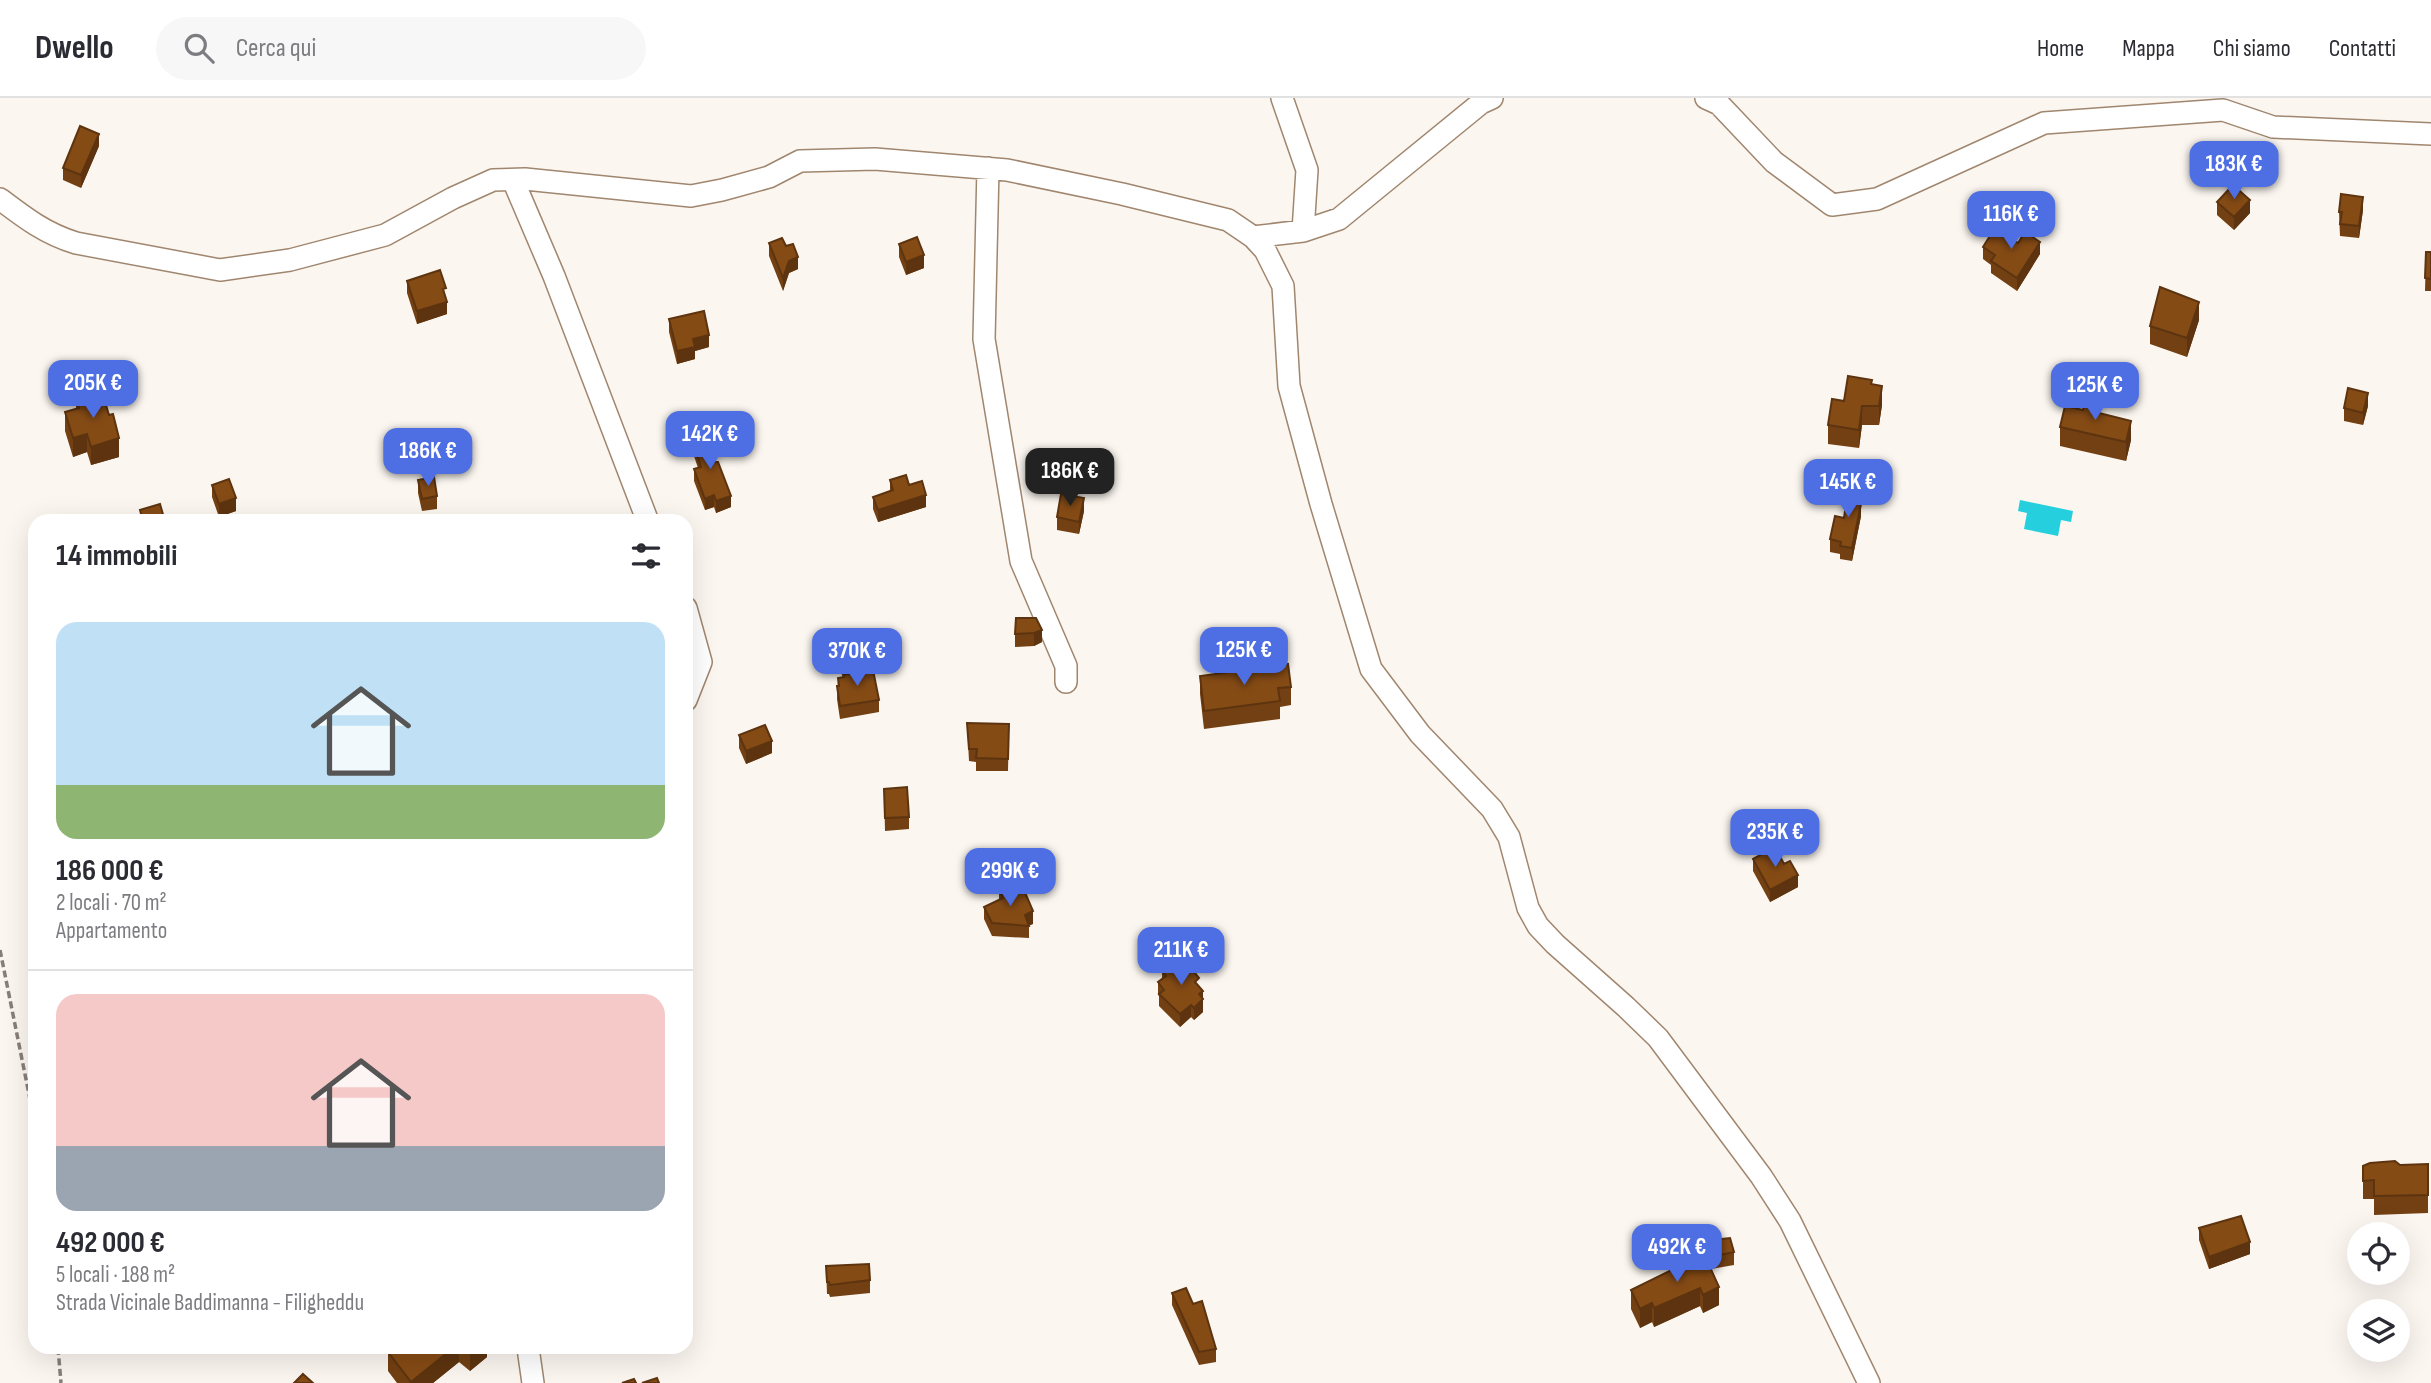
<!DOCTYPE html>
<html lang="it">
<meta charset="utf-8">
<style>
:root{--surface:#fff;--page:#f7f7f7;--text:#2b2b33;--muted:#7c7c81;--line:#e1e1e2;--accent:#4e6ee3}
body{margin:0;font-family:"Sofia Sans Condensed",sans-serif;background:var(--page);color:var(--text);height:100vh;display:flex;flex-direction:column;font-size:26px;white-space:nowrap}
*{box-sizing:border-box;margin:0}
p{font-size:23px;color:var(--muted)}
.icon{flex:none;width:38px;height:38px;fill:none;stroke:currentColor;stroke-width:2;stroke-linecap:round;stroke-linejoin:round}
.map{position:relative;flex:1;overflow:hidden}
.side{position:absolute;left:28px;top:416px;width:665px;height:840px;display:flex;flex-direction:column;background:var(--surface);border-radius:21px;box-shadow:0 7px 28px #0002}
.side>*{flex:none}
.tools{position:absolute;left:2347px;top:1124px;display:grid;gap:14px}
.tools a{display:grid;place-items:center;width:63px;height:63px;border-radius:50%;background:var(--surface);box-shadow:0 7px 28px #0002;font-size:35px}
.price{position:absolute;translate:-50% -60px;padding:0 16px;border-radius:14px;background:var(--accent);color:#fff;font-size:23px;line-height:46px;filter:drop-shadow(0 2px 4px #0008)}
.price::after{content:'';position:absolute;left:50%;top:42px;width:21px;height:16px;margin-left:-10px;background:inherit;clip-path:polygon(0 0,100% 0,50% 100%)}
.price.selected{background:#222;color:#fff}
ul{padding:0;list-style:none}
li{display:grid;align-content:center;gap:14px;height:371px;padding:0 28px}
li+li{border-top:2px solid var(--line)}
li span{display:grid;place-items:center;height:217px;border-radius:21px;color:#555}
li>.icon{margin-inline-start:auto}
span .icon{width:126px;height:126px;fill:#fffc;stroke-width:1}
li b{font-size:30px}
h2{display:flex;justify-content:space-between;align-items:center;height:84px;padding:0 28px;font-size:30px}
header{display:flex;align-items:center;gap:42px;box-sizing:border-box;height:98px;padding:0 35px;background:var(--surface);border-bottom:2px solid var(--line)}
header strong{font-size:33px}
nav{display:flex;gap:38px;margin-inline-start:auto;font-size:24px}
.search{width:490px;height:63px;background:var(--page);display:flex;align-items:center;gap:18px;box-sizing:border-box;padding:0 24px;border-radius:38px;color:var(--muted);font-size:26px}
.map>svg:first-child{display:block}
.water{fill:#26cfdd}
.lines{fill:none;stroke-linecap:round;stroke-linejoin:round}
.street-casing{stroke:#a0866e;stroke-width:24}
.path{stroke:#867f77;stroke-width:3.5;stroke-dasharray:7 3.5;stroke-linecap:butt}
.street{stroke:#fff;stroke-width:21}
.wall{fill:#724012}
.shaded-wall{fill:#5d340f}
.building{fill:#854b15;stroke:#5d340f;stroke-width:2}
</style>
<header>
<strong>Dwello</strong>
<div class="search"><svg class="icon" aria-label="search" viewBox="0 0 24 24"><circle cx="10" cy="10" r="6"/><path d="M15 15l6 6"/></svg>Cerca qui</div>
<nav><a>Home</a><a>Mappa</a><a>Chi siamo</a><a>Contatti</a></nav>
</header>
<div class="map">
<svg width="2431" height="1285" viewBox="0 0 2431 1285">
<rect width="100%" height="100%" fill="#fbf6f0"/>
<path class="water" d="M2020,402L2073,413L2071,424L2061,422L2058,438L2024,431L2027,415L2018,413Z"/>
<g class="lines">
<defs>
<path id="street" d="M1282,0L1307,72L1303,133
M1706,0L1719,6L1774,64L1832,107L1877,101L2044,25L2223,12L2273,29L2431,36
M988,70L984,241L1021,463L1066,568V584
M513,82L554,178L648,424
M0,101C25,120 46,136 76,145L220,172L290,162L385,137L453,100L493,82L525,81L691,98L722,92L769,79L800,63L875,61L1007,72L1122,96L1228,122L1253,139L1265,152L1283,188L1289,288L1321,406L1371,571L1420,636L1492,711L1509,739L1528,810L1538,828L1555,846L1626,909L1658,940L1761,1078L1790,1123L1869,1285
M1253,139L1303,133L1339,121L1481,5L1492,0
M686,510L701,564L686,602
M528,1250L533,1285"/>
</defs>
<use href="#street" class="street-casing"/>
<path class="path" d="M0,852L35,1026
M58,1250L61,1285"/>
<use href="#street" class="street"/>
</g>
<path class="wall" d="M99,48L81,90L63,82V70Z
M2217,104L2250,115L2234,132L2217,117Z
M2363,112L2359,140L2340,138L2339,114Z
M769,145L786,148L798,171L789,175L783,193L769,158Z
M2018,145L2040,156L2017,193L1991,175V167L1983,161V149Z
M899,146L924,170L906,177L899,159Z
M2426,154H2431V193H2425Z
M407,183L446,202L447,216L417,226L407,195Z
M669,221L709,249L695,253V261L677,266L669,234Z
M2199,222L2187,259L2150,246V228Z
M1872,287L1882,307L1879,327H1862L1859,350L1828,346V327L1844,303Z
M76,302L119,359L91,367L87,354L73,359L65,333V314L76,311Z
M2368,308L2363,327L2344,323V310Z
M2102,316L2131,342L2126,363L2060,348V329Z
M692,340L715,364L731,409L716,415L714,409L705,412L694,383V371L698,370L692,352Z
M418,382L437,398V411L422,413L418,395Z
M890,382L909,387L926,409L878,424L873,411V399L890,394Z
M212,387L236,413L219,419L212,399Z
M1084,413L1079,436L1057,432V419Z
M1861,418L1852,463L1840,461V456L1830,454V441L1844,420Z
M1036,520L1042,544L1034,548L1015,549V536Z
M1200,578L1291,589V607L1280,609V621L1204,631L1200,596Z
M838,580L879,602V614L840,621L837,601Z
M967,625L1009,626L1008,673H976V664L969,663Z
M739,637L772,655L746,666L739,650Z
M884,691L909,719V731L885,733Z
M1753,761L1798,789L1770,804L1753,773Z
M999,791L1017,795L1033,826L1029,827V840L992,838L984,821V809L999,802Z
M1178,870L1199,889L1203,900V914L1194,922L1191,919L1180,929L1159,908V898L1158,897V884L1162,881V873Z
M2428,1066V1115L2374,1117V1101H2363V1068Z
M2199,1130L2250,1156L2209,1171L2199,1142Z
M1704,1143L1734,1154V1167L1711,1171L1719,1207L1703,1215L1700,1208L1654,1229L1652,1224L1640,1230L1631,1211V1192L1704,1157Z
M826,1168L870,1182V1195L830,1199L829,1196H827Z
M1172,1195L1193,1206L1216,1251V1264L1199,1267L1172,1207Z
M394,1250H487V1259L470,1273L459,1264L433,1285H397L388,1273V1254Z"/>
<path class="shaded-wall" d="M99,36V48L81,90V77Z
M2363,99V112L2359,140V128Z
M2250,102V115L2234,132V119Z
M2040,144V156L2017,193V180Z
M924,157V170L906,177V164Z
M798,159V171L789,175L783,193V180L789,163Z
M447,204V216L417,226V213Z
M2199,204V222L2187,259V240Z
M709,237V249L695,253V261L677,266V253L693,241Z
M1882,288V307L1879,327V308Z
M2368,295V308L2363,327V315Z
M1862,308V327L1859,350V332Z
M2131,323V342L2126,363V344Z
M87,336V354L73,359V340Z
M119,340V359L91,367V349Z
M714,397V409L705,412V401Z
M926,397V409L878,424V412Z
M731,398V409L716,415V403Z
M236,400V413L219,419V406Z
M1084,400V413L1079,436V424Z
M1861,406V418L1852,463V450Z
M1042,532V544L1034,548V535Z
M772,643V655L746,666V653Z
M1798,777V789L1770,804V792Z
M1033,813V826L1028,828L1025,817Z
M1203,893V914L1194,922V910L1199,896Z
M1191,907V919L1180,929V916Z
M2250,1144V1156L2209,1171V1159Z
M1719,1189V1207L1703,1215V1197Z
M1700,1190V1208L1654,1229V1210Z
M1652,1205V1224L1640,1230V1211Z
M453,1250H459V1264L433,1285H411V1284Z
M476,1250H487V1259L470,1273V1254Z"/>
<path class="building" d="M80,28L99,36L81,77L63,70Z
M2233,87L2250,102L2234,119L2217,104Z
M2341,96L2363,99L2359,128L2340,126L2342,114H2339Z
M1995,130L2018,145L2025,134L2040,144L2017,180L1991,163L1995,157L1983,149Z
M917,139L924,157L906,164L899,146Z
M782,140L786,148L793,146L798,159L789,163L783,180L769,145Z
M2426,154H2431V181L2425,180Z
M440,172L446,190L443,191L447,204L417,213L407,183Z
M2160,189L2199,204L2187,240L2150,228Z
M704,213L709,237L693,241L695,249L677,253L669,221Z
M1848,278L1872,282L1871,286L1882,288L1879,308H1862L1859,332L1828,327L1832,301L1844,303Z
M2348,290L2368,295L2363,315L2344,310Z
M102,294L109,317L113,316L119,340L91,349L87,336L73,340L65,314L79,310L76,302Z
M2086,301L2102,304L2099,315L2131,323L2126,344L2060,329L2065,308L2083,312Z
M707,336L715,364H718L731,398L716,403L714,397L705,401L694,371L701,369L692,340Z
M906,377L909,387L922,383L926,397L878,412L873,399L893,392L890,382Z
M434,379L437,398L422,401L418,382Z
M1850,379L1860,396L1861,406L1852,450L1840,448L1841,444L1830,441L1835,418L1844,420Z
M229,381L236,400L219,406L212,387Z
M1061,396L1084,400L1079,424L1057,419Z
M160,406L164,420L154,424H143L140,412Z
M1016,520H1036L1042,532L1034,535L1015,536Z
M1288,566L1291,589L1278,590L1280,603L1204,613L1200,578Z
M873,572L879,602L840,608L837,588H839L838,580L844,579L843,577Z
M967,625L1009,626L1008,661L976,660L977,651H969Z
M765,627L772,643L746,653L739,637Z
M907,689L909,719L885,720L884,691Z
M1775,749L1784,766L1790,763L1798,777L1770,792L1753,761Z
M1013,785L1017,795L1024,792L1033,813L1025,817L1029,828L992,825L984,809L1003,800L999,791Z
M1173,864L1178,870L1186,864L1199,880L1195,884L1203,893L1199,896L1203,901L1194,910L1191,907L1180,916L1159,896L1164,892L1158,884L1166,878L1162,873Z
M2395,1063L2400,1067L2428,1066V1097L2374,1098V1082L2363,1083V1068L2370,1065Z
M2241,1118L2250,1144L2209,1159L2199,1130Z
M1730,1140L1734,1154L1706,1160L1704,1143Z
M1704,1156L1719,1189L1703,1197L1700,1190L1654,1210L1652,1205L1640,1211L1631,1192Z
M869,1166L870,1182L830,1187L829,1184H827L826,1168Z
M1186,1190L1193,1206L1202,1203L1216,1251L1199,1254L1172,1195Z
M394,1250H453L411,1284L388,1254Z
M464,1250H476L470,1254Z
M303,1276L313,1285H294Z
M657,1280L659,1285H642Z
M634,1281L636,1285H622Z"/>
</svg>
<div class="tools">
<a><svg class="icon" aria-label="locate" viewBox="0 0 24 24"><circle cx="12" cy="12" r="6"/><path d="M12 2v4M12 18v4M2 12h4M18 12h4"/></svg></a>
<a><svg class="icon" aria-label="layers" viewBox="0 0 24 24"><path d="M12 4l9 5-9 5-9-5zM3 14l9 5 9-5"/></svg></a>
</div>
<b class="price" style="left:2234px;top:103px">183K €</b>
<b class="price" style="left:2011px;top:153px">116K €</b>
<b class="price" style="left:93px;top:322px">205K €</b>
<b class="price" style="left:2095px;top:324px">125K €</b>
<b class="price" style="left:710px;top:373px">142K €</b>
<b class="price" style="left:428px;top:390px">186K €</b>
<b class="price selected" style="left:1070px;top:410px">186K €</b>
<b class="price" style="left:1848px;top:421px">145K €</b>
<b class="price" style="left:1244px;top:589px">125K €</b>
<b class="price" style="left:857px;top:590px">370K €</b>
<b class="price" style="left:1775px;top:771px">235K €</b>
<b class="price" style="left:1010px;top:810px">299K €</b>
<b class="price" style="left:1181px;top:889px">211K €</b>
<b class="price" style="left:1677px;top:1186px">492K €</b>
<section class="side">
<h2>14 immobili<svg class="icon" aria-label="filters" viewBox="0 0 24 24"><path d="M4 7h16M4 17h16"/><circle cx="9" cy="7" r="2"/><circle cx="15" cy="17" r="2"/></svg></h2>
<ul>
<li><span style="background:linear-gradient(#bfe0f5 75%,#8fb573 0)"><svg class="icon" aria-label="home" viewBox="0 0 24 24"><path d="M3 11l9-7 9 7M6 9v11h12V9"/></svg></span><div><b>186 000 €</b><p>2 locali · 70 m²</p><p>Appartamento</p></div></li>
<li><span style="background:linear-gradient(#f6c9c9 70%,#9aa5b1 0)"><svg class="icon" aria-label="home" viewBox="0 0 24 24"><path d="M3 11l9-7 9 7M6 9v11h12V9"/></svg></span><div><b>492 000 €</b><p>5 locali · 188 m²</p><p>Strada Vicinale Baddimanna - Filigheddu</p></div></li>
</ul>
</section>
</div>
